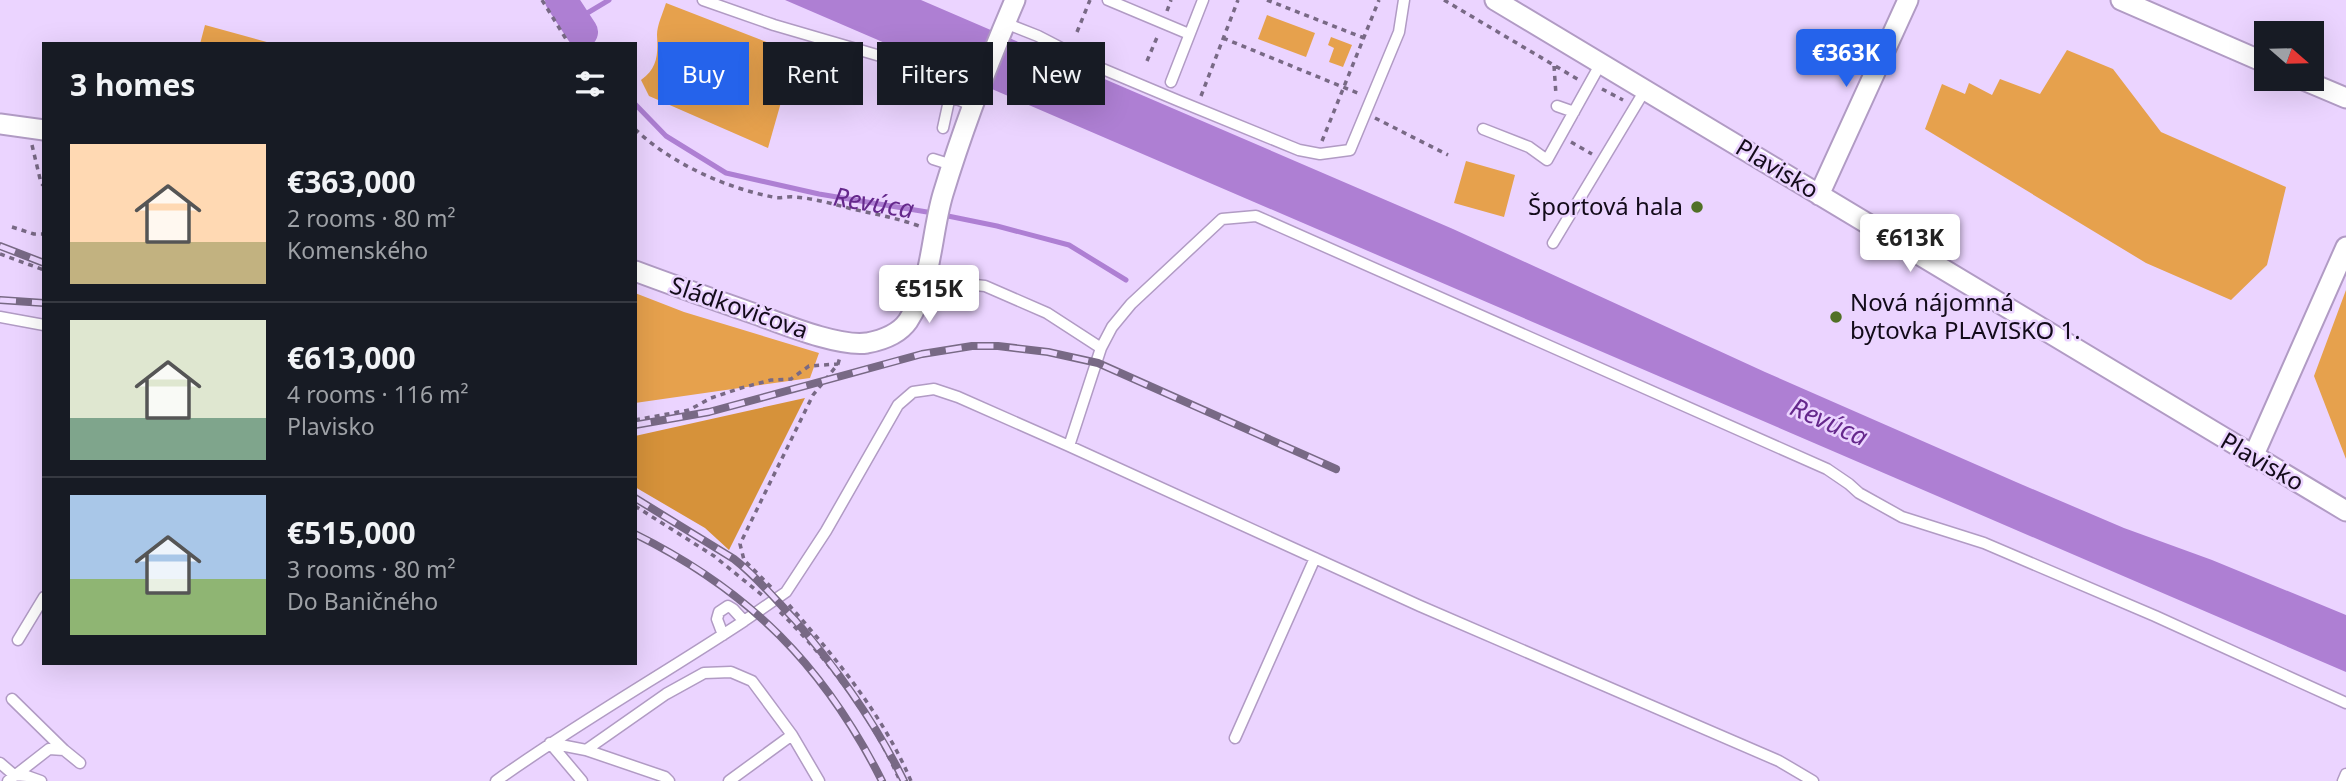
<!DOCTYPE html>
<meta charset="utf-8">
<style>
:root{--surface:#171b24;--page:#242831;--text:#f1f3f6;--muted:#9ea1a6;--line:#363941;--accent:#2563eb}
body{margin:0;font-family:"Noto Sans",sans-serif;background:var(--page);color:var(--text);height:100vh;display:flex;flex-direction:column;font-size:26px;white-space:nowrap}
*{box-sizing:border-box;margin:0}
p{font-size:23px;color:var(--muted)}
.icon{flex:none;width:38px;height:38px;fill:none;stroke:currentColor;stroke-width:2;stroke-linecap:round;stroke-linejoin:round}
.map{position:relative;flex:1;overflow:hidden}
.sheet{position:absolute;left:42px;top:42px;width:595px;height:623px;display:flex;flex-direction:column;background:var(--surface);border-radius:0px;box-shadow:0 7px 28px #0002}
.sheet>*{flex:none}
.top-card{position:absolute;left:658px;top:42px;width:665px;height:63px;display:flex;gap:14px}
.needle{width:46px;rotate:110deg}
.tools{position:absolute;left:2254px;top:21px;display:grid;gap:14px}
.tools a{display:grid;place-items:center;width:70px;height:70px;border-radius:0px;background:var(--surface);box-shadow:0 7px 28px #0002;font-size:35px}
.price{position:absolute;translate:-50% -60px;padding:0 16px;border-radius:7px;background:#fff;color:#222;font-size:23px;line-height:46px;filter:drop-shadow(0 2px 4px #0008)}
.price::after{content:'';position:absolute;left:50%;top:42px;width:21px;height:16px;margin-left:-10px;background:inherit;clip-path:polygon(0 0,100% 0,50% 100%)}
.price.selected{background:var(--accent);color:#fff}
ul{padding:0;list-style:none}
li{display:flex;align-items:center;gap:21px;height:175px;padding:0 28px}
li+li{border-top:2px solid var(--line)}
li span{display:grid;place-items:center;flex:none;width:196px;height:140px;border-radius:0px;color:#555}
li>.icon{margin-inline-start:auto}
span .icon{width:84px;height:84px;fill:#fffc;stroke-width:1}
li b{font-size:30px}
h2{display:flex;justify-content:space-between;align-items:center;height:84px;padding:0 28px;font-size:30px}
.tag{padding:0 24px;border-radius:0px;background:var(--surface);box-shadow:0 7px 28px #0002;font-size:24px;line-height:63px}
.tag.selected{background:var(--accent);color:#fff}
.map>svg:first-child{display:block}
.green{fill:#e6a14d}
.forest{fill:#d6923a}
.water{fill:#ae7fd3}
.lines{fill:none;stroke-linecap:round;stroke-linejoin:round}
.stream{stroke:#ae7fd3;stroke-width:5}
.river{stroke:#ae7fd3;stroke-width:32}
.service-casing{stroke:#b19bc4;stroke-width:13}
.minor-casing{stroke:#b19bc4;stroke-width:23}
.path{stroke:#786985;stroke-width:3.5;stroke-dasharray:5 5;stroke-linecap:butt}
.service{stroke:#fff;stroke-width:10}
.minor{stroke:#fff;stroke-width:19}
.rail-casing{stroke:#786985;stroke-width:8}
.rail{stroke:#ebd4ff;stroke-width:5;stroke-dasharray:16;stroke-linecap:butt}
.poi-dot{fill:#517026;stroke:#ebd4ff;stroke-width:2.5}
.labels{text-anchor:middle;stroke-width:5;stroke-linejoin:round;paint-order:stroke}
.street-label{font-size:24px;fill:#130b1a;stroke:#ebd4ff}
.poi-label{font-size:24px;fill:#130b1a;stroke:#ebd4ff;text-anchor:end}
.water-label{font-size:26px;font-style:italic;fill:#65288c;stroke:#ebd4ff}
</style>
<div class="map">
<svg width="2346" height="781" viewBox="0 0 2346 781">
<rect width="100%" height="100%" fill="#ebd4ff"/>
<path class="green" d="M666,3L795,53L768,148L649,96L641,80C658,68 658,54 657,35C657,25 663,13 666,3Z
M1267,15L1315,33L1306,57L1258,39Z
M205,25L274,44H200Z
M1331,37L1352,45L1343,67L1329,62L1334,48L1328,45Z
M2067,50L2113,69L2161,132L2286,187L2267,265L2231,300L2146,263L1925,129L1942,84L1965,94L1969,83L1992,95L2000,79L2040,94Z
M1466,161L1515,175L1504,217L1454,203Z
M2346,290V459L2314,376Z
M635,293L684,312L819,353L810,378L635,403Z"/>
<path class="forest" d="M805,398L729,550L705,528L635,487V436Z"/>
<path class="water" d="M549,0H571L577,12L584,15L587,24L570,34Z
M785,0H921L1453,229L1765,372L2016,482L2124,528L2212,560L2346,615V672Z"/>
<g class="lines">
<g class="stream">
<path d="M584,15L609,0"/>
<path d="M582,32L590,44"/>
<path id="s1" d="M635,104L666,136L726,173L819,194L933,213"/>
<path d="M943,215L997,226L1069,245L1126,280"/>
</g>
<path class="river" d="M561,0L582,32"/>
<defs>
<path id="service" d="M703,0L774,25L894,60L921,73L935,81L950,96L973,106
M1108,0L1189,34
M1005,23L1038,36L1098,67L1179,101L1299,150L1320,154L1350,150L1399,32L1404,0
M1171,82L1203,0
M1557,106L1574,112
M943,128L950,96
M1483,129L1529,147L1547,160L1601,63
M933,159L952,165
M1553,243L1645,90
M925,280L985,286L1047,313L1101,348L1069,446L1420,606L1779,761L1813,781
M0,317L44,325
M1101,348L1112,327L1131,304L1222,219L1256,216L1827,469L1849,484L1859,493L1902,517L1984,543L2155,616L2346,703
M744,621L786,592L826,531L898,405L913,392L934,389L958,397L1069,446
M18,640L44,597
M12,699L64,750
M1235,738L1315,558
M550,743L586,750L665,777L669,781
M550,743L582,781
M586,750L666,694L704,673L731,672L752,681L792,735L819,781
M0,763L14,775L27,776L41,781
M8,781L49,749L64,750L80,763
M496,781C576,724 662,675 744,621L733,609L728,606L719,612L717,619L723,635
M729,781L792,735
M2343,781L2346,774"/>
<path id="minor" d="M1495,0L2346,511
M2121,0L2266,63
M2301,79L2346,98
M0,124L44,130
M1819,195L1908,0
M635,271C675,286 715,300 755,314C783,324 838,347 867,343C883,340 899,334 908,321C932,284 931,234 943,194C963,128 988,63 1015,0
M2253,457L2346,247"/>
</defs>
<use href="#service" class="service-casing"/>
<use href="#minor" class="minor-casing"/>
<path class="path" d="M542,0L566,39L564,44
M1267,0L1364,38
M1444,0L1579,80
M1167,11L1171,0
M1077,32L1090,0
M1223,38L1360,94
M1147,61L1158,35
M1554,66L1556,95
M1602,89L1623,100
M1201,96L1238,0
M1375,118L1448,155
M635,129C670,163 726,188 773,197C780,199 787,196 794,197C813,198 833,204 852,209C875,214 897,218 919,226
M1322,141L1379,0
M1571,142L1592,154
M32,145L41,183L44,186
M12,227L34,234H44
M0,254L44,270
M635,420L689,410L711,398L741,388L771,380L791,379L809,366L838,364
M635,506L714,556L762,595
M771,587L744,560L740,544L813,395L838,364L840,357
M789,605C836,658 883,715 911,781
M780,612C829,660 873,719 900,781"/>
<use href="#service" class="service"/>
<use href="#minor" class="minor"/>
<defs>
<path id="rail" d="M0,246L44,263
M0,300L44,303
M635,425L709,412L922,354L972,346H998L1048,352L1098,363L1336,469
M635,498L734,559C757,577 775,599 795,620C838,670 875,722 904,781
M635,534C750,591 824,666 882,781"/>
</defs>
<use href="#rail" class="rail-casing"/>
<use href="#rail" class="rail"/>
</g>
<g class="poi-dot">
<circle cx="1697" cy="207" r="7"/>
<circle cx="1836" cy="317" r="7"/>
</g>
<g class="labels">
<g class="street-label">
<text transform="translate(1777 169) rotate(31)" y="8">Plavisko</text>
<text transform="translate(739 308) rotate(19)" y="8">Sládkovičova</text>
<text transform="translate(2262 462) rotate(30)" y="8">Plavisko</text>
</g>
<g class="poi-label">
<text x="1683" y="215">Športová hala</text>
<text x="1850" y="311" text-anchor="start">Nová nájomná<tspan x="1850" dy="28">bytovka PLAVISKO 1.</tspan></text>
</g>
<g class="water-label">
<text dy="9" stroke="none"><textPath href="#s1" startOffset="266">Revúca</textPath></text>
<text transform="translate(1829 422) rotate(24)" y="9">Revúca</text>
</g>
</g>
</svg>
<div class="tools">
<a><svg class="needle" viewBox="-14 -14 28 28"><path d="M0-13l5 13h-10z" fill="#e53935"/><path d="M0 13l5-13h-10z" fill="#9ea1a6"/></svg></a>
</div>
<b class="price selected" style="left:1846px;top:89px">€363K</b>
<b class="price" style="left:1910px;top:274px">€613K</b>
<b class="price" style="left:929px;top:325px">€515K</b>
<div class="top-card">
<a class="tag selected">Buy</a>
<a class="tag">Rent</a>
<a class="tag">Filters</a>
<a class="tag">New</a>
</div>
<section class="sheet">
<h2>3 homes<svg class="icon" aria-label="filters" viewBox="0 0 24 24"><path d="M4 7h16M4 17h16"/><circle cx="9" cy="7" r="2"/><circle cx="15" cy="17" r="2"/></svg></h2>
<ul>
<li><span style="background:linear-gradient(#ffd9b3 70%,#c2b280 0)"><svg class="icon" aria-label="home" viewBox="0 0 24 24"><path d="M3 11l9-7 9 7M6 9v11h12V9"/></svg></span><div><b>€363,000</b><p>2 rooms · 80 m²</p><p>Komenského</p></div></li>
<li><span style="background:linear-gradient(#dfe7d0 70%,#7fa58c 0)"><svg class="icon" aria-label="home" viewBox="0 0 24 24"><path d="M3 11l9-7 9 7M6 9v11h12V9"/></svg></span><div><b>€613,000</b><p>4 rooms · 116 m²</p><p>Plavisko</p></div></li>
<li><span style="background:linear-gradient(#a9c7e8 60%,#8fb573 0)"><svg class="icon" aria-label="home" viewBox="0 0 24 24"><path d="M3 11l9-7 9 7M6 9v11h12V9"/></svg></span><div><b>€515,000</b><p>3 rooms · 80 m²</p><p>Do Baničného</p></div></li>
</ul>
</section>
</div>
